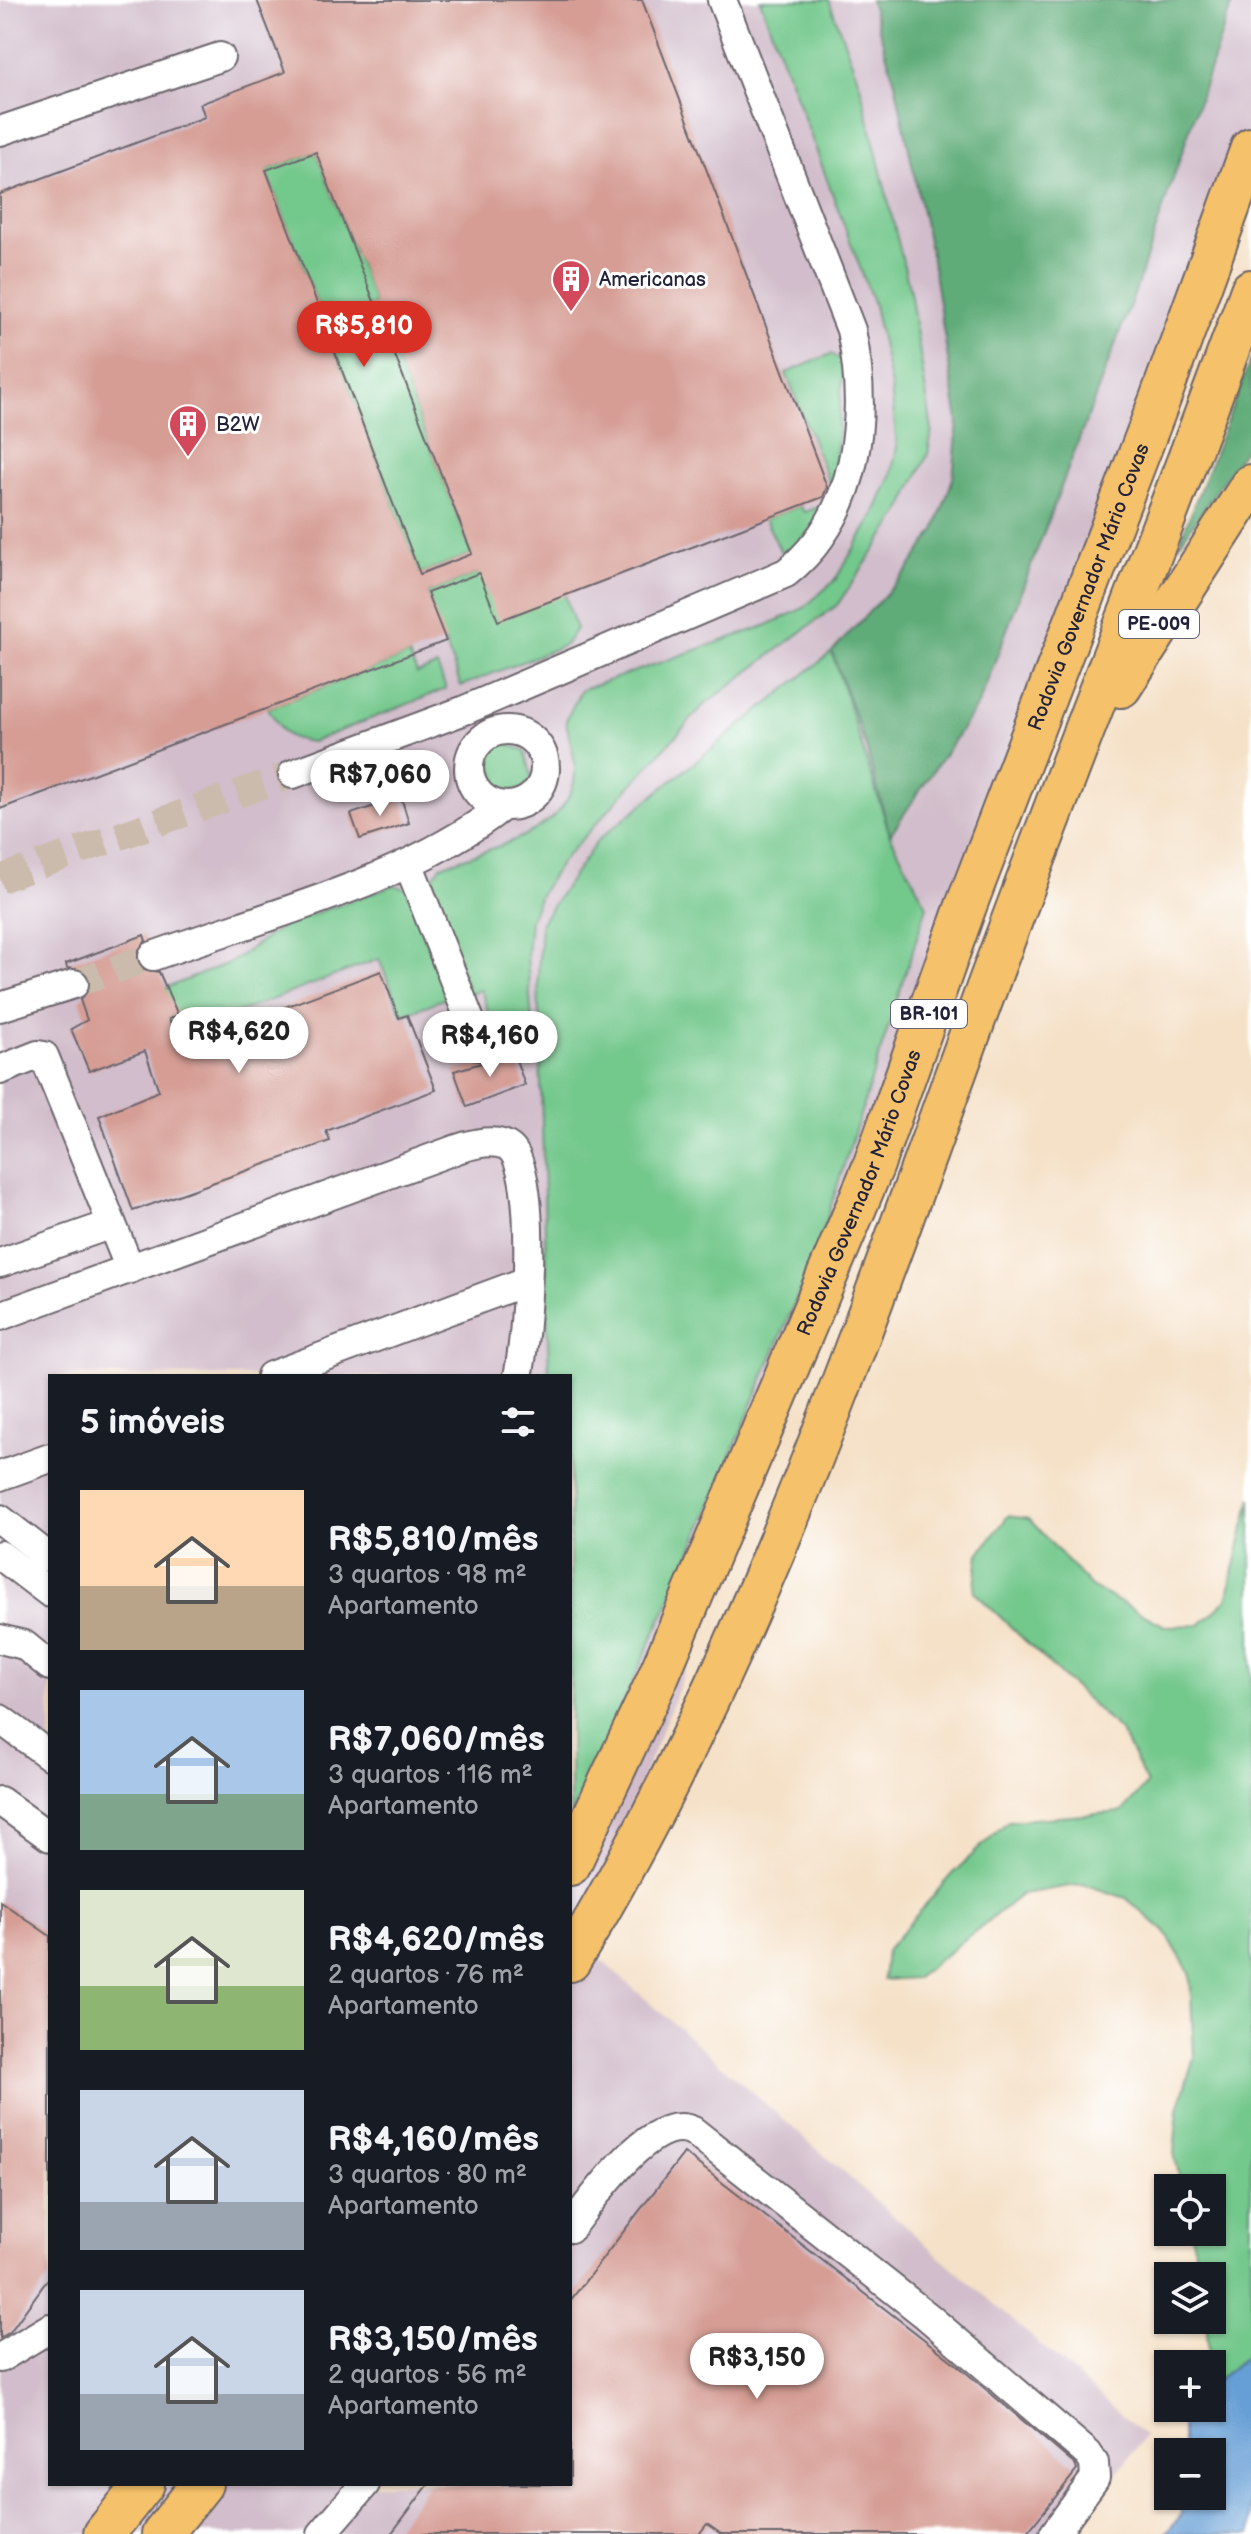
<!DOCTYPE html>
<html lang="pt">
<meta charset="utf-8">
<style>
:root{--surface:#171b24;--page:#242831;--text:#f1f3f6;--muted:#9ea1a6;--accent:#d93025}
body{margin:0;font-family:"Balsamiq Sans",sans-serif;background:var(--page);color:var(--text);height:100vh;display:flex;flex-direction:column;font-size:30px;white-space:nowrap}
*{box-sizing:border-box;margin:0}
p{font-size:26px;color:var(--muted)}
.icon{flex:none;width:44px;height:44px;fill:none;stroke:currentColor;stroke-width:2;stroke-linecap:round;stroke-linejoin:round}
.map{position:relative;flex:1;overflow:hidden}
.details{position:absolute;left:48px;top:1374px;width:524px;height:1112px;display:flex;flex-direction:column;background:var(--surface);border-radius:0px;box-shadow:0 2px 6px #0004}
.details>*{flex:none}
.tools{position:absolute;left:1154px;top:2174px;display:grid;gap:16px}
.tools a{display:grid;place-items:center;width:72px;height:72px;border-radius:0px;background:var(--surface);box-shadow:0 2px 6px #0004;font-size:40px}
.price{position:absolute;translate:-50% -68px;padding:0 18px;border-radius:28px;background:#fff;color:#222;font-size:26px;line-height:52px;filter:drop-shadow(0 2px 4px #0008)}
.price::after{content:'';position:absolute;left:50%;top:48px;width:24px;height:18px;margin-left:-12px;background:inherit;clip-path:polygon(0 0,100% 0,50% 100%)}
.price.current{background:var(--accent);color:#fff}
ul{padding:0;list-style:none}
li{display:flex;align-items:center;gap:24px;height:200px;padding:0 32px}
li span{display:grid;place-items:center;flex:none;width:224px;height:160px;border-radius:0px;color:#555}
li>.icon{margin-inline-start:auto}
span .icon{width:96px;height:96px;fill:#fffc;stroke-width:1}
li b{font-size:34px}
h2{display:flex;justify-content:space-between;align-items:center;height:96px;padding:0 32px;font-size:34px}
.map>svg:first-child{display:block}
.industrial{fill:#d1bdcb;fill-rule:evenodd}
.green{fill:#73c88c;stroke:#4a7564;stroke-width:2}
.forest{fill:#5eac78;stroke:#40675a;stroke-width:2}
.water{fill:#669fd5;stroke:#446088;stroke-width:2}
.building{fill:#d59d94;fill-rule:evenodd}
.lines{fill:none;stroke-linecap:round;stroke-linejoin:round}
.minor-tunnel{stroke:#cbbbac;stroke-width:28;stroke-dasharray:28 14;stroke-linecap:butt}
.minor-casing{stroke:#6c656c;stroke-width:32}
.highway-casing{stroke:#6c656c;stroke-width:44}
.minor{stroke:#fff;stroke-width:28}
.highway{stroke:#f5c16b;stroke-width:40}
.labels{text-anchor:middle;stroke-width:6;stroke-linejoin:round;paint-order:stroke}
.shield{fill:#fff;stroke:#646476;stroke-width:2}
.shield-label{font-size:18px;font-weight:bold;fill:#22223b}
.poi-label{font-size:20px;fill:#22223b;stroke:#fff;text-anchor:start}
.street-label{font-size:20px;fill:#22223b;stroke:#fff}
</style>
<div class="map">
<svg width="1251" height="2534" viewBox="0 0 1251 2534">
<rect width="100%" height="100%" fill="#fff"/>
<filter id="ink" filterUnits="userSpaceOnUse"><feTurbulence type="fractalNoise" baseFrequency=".0125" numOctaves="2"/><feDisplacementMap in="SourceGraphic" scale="16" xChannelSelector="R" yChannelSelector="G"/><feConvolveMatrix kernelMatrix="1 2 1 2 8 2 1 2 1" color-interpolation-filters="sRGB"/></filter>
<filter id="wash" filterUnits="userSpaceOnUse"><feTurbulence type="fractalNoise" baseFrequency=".006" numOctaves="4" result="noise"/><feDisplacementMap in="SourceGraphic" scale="32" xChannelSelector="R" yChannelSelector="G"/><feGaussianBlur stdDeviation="1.8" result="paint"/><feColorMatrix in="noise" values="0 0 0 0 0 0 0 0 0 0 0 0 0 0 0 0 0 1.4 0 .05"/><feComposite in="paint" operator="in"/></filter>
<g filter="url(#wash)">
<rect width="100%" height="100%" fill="#f5e1c8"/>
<path class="industrial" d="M0,0H1251V148L678,1690L577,1939L1145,2436L1070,2534H0ZM50,1376H570V2484H50Z"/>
<path class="green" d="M760,0H829L860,85L910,291L932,430L928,454L900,513L837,605L703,706L562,861L541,893L530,919L527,956L534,1050L515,1056L512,1049L498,1042L481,990L469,994L428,884L441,866C484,849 562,836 574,782C578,761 569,740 566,720L581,690L765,626L804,608L835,580L874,515L891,476L897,447L891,387L874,305Z
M316,152L375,304L325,324L266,170Z
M382,322L472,554L420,574L331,342Z
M831,354L840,359L843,369L833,493L786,373Z
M800,506L804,512L820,507L826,514L788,553L781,552L765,519Z
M479,573L565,595L576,629L565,645L461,686L427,593Z
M832,652L890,835L927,906L818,1246L684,1569L570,1819V1376H549L538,977L541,922L598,840Z
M409,655L417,674L437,666L446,689L312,742C280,738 283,731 268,708Z
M506,743L525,751L532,777L525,788L501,793L488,756L495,746Z
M394,885L406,888L449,997L402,1015L379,959L176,1036L169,1019L166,988L231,962L286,924Z
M1251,1498V2353L1212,2384V2364H1204L1209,2353L1206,2320H1212V2276H1200L1191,2232H1212V2188H1182L1174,2153L1178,2109L1194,2057L1190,1973L1165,1932L1126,1898L1083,1884L1022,1894L916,1978L883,1980L886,1951L951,1875L1008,1821L1122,1812L1147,1784L1121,1732L974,1592L979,1554L1008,1516L1029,1519L1091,1587L1165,1626L1200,1625L1227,1599Z"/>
<path class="forest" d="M870,0H1233L1134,295L979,703L890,835L866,747L832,652L907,571L935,530L953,478L958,421L932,260L895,82Z
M1251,359V440L1177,548Z"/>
<path class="water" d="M1251,2353V2534H1165L1182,2514V2496H1212V2452H1182V2411L1212,2408V2384Z"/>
<g id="blocks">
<path class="building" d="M257,0H642L827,487L823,497L498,621L479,573L427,593L446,641L0,809V194L205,117L200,104L285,72ZM316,152L375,304L325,324L266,170ZM382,322L472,554L420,574L331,342Z
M401,797L409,823L360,839L351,814Z
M144,935L146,941L137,952V961L142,969L159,972L178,1015L169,1019L181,1046L381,971L399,1018L407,1015L436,1090L326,1131L330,1141L133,1211L99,1116L159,1091L145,1051L89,1071L71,1029L87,1020L80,1000L90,988V980L85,971L67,968L66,964Z
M512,1049L525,1085L467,1107L454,1071L485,1062Z
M0,1901L50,1936V2276L10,2332L0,2338Z
M684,2153L956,2364L1075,2465L1077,2470L1026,2534H721L707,2524L699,2534H391L429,2484H570V2301Z"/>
</g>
</g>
<g filter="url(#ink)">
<use href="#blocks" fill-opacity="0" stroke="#6c656c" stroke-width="2"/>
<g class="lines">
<path class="minor-tunnel" d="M0,879L293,774
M74,984L153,956"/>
<defs>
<path id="minor" d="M0,131L220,57
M469 768a38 38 0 1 1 76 0a38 38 0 1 1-76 0Z
M293,774L465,710L786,573C859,515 869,416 851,330L722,0
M409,865L480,1046
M153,956C267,915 408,881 503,806
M0,1007L74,984
M0,1070L38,1055L44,1056L130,1269
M0,1263L112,1224
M0,1316L457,1149C473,1144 496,1137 510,1148C539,1171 527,1339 518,1376
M271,1376L527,1281
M0,1476L50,1458
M0,1519L50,1558
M0,1555L50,1593
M0,1639L24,1645L50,1666
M0,1719L50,1756
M0,1801L50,1837
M570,2228C592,2200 651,2111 693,2131L927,2316L1088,2454L1094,2463L1095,2478L1054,2534
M0,2358L50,2328
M322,2534L365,2484"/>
<g id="highway">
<path d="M1121,687L1251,485"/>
<path id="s1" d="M570,1865L656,1682L873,1167L966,906L1160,399L1251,148"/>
<path d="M570,1961C749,1666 860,1335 978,1012C1066,770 1163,532 1251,290"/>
<path d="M104,2534L144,2484"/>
<path d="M162,2534L202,2484"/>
</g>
</defs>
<use href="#minor" class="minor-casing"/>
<use href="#highway" class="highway-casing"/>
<use href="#minor" class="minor"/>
<use href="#highway" class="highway"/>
</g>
</g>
<defs>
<symbol id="building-pin" viewBox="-11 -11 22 30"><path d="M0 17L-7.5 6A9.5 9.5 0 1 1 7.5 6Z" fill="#d1495b" stroke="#fff"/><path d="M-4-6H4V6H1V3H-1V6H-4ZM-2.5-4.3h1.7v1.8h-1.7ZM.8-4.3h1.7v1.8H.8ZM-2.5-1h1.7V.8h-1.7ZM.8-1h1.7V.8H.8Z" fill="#fff"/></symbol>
</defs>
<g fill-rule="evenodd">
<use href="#building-pin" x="549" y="257" width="44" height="60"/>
<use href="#building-pin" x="166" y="402" width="44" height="60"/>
</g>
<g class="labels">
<g class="shield">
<rect x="1119" y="610" width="80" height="28" rx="6"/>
<rect x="891" y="1000" width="76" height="28" rx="6"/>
</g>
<g class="shield-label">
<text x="1159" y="630">PE-009</text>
<text x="929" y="1020">BR-101</text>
</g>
<g class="poi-label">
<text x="599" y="286">Americanas</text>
<text x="216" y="431">B2W</text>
</g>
<g class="street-label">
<text dy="7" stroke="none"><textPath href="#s1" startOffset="1380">Rodovia Governador Mário Covas</textPath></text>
<text dy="7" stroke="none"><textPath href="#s1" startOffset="732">Rodovia Governador Mário Covas</textPath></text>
</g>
</g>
</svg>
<div class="tools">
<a><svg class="icon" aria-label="locate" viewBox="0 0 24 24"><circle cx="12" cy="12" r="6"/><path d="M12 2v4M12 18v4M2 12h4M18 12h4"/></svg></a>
<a><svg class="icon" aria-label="layers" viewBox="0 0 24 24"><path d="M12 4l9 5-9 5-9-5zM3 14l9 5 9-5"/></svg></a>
<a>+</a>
<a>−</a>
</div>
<b class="price current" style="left:364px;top:369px">R$5,810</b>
<b class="price" style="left:380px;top:818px">R$7,060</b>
<b class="price" style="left:239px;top:1075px">R$4,620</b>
<b class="price" style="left:490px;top:1079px">R$4,160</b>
<b class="price" style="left:757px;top:2401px">R$3,150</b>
<section class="details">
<h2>5 imóveis<svg class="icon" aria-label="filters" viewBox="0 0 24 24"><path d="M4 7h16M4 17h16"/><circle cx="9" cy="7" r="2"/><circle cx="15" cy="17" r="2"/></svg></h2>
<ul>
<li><span style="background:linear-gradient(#ffd9b3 60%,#b9a48a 0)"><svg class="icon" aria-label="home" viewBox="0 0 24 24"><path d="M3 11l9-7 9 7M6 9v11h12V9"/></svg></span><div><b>R$5,810/mês</b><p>3 quartos · 98 m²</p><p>Apartamento</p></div></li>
<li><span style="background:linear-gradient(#a9c7e8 65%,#7fa58c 0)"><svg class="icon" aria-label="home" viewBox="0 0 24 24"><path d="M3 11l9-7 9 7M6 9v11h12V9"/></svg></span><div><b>R$7,060/mês</b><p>3 quartos · 116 m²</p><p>Apartamento</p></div></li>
<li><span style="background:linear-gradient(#dfe7d0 60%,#8fb573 0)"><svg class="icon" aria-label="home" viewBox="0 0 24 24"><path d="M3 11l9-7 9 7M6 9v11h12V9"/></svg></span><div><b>R$4,620/mês</b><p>2 quartos · 76 m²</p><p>Apartamento</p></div></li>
<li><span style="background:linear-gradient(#c9d6e8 70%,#9aa5b1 0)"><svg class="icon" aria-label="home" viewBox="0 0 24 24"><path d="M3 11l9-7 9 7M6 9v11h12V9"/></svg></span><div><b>R$4,160/mês</b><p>3 quartos · 80 m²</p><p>Apartamento</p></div></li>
<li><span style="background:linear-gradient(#c9d6e8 65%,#9aa5b1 0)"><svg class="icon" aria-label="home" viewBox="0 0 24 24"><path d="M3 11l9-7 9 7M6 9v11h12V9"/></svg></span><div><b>R$3,150/mês</b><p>2 quartos · 56 m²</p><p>Apartamento</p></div></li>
</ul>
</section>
</div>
